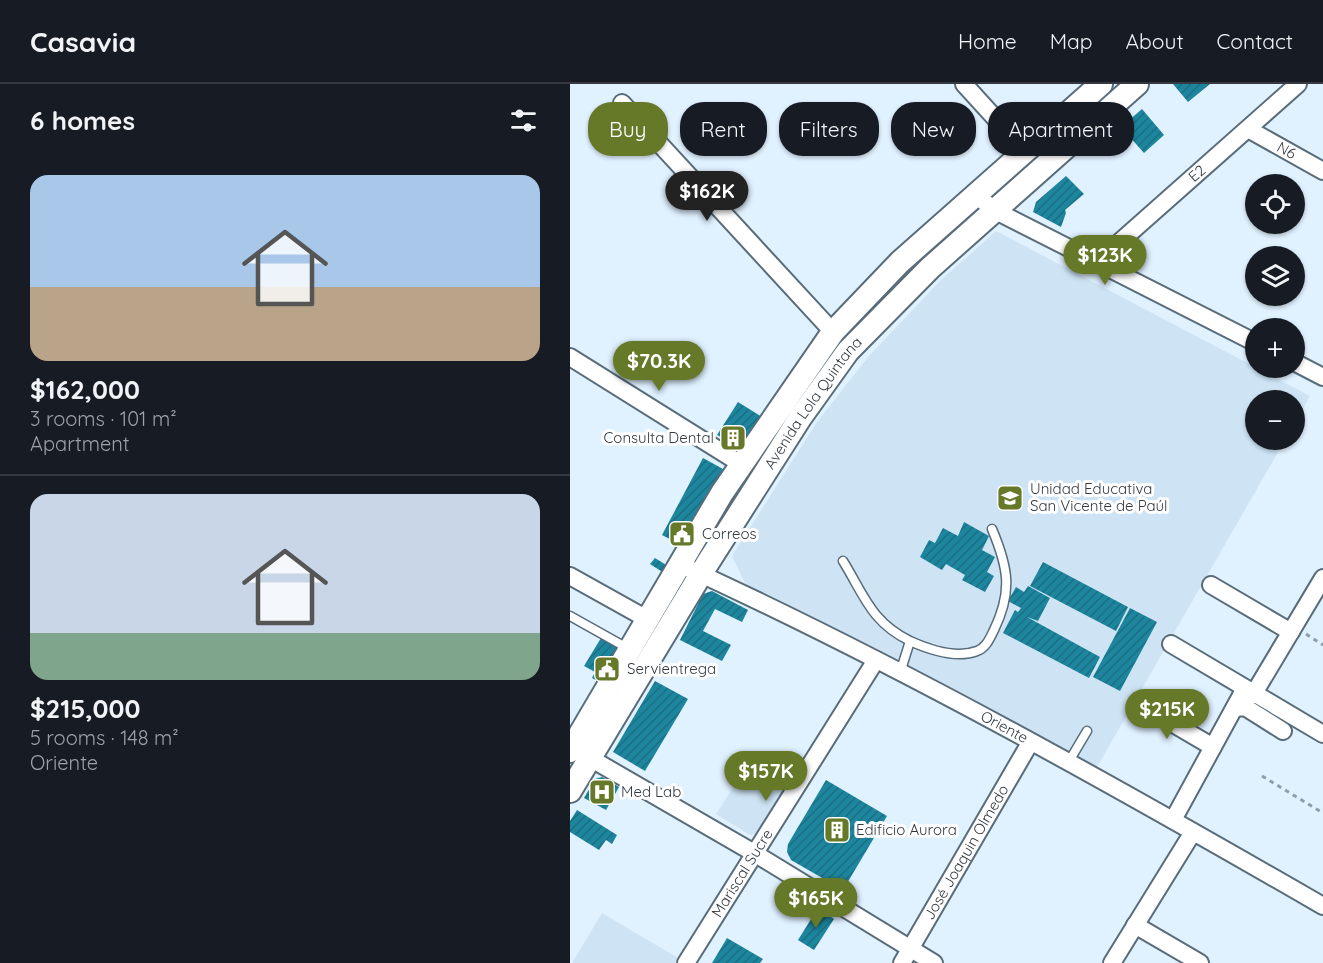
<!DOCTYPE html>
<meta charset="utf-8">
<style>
:root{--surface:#171b24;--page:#20242c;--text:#f1f3f6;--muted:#9ea1a6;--line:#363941;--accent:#667928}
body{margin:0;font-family:Quicksand,sans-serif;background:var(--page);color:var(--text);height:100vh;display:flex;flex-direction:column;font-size:22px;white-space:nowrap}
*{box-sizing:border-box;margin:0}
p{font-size:20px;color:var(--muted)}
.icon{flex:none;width:33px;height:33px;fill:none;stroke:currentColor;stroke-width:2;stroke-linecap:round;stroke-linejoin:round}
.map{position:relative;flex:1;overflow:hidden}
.panel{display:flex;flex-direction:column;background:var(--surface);width:570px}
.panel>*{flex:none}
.hud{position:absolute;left:18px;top:18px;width:570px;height:54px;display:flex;gap:12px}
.tools{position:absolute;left:675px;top:90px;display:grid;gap:12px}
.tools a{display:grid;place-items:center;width:60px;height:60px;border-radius:50%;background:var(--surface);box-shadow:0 2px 4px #0004;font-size:30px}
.price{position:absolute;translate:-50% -51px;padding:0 14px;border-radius:21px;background:var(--accent);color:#fff;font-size:20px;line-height:39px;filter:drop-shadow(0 2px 3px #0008)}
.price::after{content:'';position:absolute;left:50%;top:36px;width:18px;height:14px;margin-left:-9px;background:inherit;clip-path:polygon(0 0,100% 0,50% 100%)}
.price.selected{background:#222;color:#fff}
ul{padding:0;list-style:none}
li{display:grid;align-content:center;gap:12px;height:318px;padding:0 30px}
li+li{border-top:2px solid var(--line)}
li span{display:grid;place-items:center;height:186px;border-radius:18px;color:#555}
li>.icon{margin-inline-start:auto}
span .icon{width:108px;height:108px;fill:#fffc;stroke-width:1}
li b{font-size:26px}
h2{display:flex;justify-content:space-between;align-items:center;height:72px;padding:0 30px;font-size:26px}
.tag{padding:0 21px;border-radius:24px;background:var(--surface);box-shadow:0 2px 4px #0004;font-size:21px;line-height:54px}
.tag.selected{background:var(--accent);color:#fff}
header{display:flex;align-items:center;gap:36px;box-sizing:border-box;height:84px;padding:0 30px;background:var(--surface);border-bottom:2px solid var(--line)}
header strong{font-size:28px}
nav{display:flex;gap:33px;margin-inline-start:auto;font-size:21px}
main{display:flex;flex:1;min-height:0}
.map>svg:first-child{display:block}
.built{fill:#cee4f5}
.building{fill:url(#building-hatch)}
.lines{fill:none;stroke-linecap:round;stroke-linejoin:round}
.service-casing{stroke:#596c7a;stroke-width:11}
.minor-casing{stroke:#596c7a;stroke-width:20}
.secondary-casing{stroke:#596c7a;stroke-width:26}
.path{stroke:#909da7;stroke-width:3;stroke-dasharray:4.5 4.5;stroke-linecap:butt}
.service{stroke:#fff;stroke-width:8}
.minor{stroke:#fff;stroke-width:16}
.secondary{stroke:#fff;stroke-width:22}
.labels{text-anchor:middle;stroke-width:6;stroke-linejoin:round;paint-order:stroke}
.street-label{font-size:15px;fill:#323a40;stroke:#fff}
.poi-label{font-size:15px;fill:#323a40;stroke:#fff;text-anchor:start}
</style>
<header>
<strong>Casavia</strong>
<nav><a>Home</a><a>Map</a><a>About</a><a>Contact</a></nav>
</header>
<main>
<section class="panel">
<h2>6 homes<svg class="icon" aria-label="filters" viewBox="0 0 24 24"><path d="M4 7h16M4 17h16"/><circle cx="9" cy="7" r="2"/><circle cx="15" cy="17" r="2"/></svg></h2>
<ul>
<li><span style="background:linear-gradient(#a9c7e8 60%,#b9a48a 0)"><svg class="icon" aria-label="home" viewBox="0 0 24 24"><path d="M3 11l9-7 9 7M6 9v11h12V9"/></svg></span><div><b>$162,000</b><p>3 rooms · 101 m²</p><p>Apartment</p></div></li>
<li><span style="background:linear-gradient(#c9d6e8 75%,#7fa58c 0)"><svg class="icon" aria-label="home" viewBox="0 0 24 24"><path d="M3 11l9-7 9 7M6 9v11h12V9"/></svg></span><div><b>$215,000</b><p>5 rooms · 148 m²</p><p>Oriente</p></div></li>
</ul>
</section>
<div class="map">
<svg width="753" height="879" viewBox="0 0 753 879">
<defs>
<pattern id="building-hatch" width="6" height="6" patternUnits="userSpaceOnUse" patternTransform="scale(1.5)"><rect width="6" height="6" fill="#1d869e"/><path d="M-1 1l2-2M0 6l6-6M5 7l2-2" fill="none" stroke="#1a6f82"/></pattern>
</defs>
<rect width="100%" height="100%" fill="#e0f1ff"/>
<path class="built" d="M426,147L740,312L725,338L724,316H686V356H715L527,683L177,503L162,472L247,338L298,273L371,196Z
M177,682L216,706L189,749L180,751L146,730Z
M32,829L108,874L105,879H2Z"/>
<path class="building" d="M603,0H640L618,18Z
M572,25L594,51L574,69L551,43Z
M496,92L514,110L495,126L496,129L491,143L463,128L466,118Z
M168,318L192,333L171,363L147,351Z
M133,374L153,385L113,462L92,451Z
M394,438L419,452L412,466L425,473L417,488L424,492L415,508L392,496L395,491L376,480L372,486L350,473L359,456L365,459L373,444L388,452Z
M85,474L101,484L97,491L80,480Z
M473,478L558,523L546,547L460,502Z
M458,502L480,514L468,537L457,533L530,573L519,594L433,549L445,526L448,528L451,524L438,517L446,503L454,508Z
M142,507L178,526L172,538L145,525L133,547L161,561L152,577L110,556L133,510Z
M560,524L587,538L550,607L523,593Z
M31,554L55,567L35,601L22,594L25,588L14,582Z
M85,597L118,615L75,687L43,668Z
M32,693L49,703L36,726L14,714L25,695Z
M256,696L317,732L273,806L221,776L217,768L218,760Z
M7,726L47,751L42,760L36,756L29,766L0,748V737Z
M248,824L264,835L244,866L228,856Z
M157,854L193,875L190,879H142Z"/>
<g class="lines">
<defs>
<path id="service" d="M273,477C294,511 301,538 340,557
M0,532L59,565
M330,589L340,557C360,566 386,575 407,567C416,564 420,554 424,546C443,507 438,483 422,445
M498,679L517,647"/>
<g id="minor">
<path d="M394,0L455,67"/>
<path d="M52,19L263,248"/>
<path id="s1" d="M678,45L753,87"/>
<path d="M406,111L424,126L686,259"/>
<path id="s2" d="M526,179L728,0"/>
<path d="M0,273L171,380"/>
<path d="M724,278L753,293"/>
<path id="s3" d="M109,480C330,581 543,701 753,822"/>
<path d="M0,492L77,535"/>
<path d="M641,501L721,548"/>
<path d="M601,560L753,650"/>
<path d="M683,611L753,494"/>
<path d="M568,619L643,663"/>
<path d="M665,624L675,623L713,647"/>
<path d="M20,674L184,769L364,879"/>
<path d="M603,736L674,606"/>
<path d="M565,841L630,879"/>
<path id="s4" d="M116,879L306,576"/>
<path id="s5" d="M332,879L460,659"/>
<path d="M542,879L623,748"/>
</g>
<g id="secondary">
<path d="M0,667L152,409L263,248L330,178L531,0"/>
<path id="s6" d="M0,707L137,480L230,334L278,267L360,184L567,0"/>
</g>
</defs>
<use href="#service" class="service-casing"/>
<use href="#minor" class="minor-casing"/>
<use href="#secondary" class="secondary-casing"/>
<path class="path" d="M736,550L753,561
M692,692L753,729"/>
<use href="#service" class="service"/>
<use href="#minor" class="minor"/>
<use href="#secondary" class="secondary"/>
</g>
<defs>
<symbol id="building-square" viewBox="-11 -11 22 22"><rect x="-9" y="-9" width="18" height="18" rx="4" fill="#667928" stroke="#fff"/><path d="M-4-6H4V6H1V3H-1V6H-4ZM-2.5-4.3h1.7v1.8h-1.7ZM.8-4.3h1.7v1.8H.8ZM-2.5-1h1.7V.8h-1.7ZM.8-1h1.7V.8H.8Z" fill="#fff"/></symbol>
<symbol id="school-square" viewBox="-11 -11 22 22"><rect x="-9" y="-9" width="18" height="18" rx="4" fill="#667928" stroke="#fff"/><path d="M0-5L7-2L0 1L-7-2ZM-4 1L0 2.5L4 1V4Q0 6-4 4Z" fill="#fff"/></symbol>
<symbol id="civic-square" viewBox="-11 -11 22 22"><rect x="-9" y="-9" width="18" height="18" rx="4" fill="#667928" stroke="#fff"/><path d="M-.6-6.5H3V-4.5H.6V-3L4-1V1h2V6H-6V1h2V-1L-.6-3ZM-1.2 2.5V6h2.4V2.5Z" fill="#fff"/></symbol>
<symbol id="hospital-square" viewBox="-11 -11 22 22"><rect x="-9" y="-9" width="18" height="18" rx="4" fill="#667928" stroke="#fff"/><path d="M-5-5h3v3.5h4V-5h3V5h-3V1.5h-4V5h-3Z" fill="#fff"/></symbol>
</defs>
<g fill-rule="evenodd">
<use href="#building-square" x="148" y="339" width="30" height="30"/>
<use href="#school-square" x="425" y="399" width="30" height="30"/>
<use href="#civic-square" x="97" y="435" width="30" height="30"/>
<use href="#civic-square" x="22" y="570" width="30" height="30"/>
<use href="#hospital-square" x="17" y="693" width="30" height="30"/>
<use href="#building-square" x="252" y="731" width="30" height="30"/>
</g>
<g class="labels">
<g class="street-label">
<text dy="5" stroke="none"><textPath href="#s1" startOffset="44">N6</textPath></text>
<text dy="5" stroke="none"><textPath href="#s2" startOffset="135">E2</textPath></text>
<text dy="5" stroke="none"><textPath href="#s6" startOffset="458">Avenida Lola Quintana</textPath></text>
<text dy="5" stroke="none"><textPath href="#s3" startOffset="364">Oriente</textPath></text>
<text dy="5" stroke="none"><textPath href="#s5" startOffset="128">José Joaquin Olmedo</textPath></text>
<text dy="5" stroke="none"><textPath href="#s4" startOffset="106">Mariscal Sucre</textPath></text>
</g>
<g class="poi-label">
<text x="144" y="359" text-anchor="end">Consulta Dental</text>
<text x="460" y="410">Unidad Educativa<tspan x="460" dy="17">San Vicente de Paúl</tspan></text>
<text x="132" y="455">Correos</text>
<text x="57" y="590">Servientrega</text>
<text x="51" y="713">Med Lab</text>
<text x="286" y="751">Edificio Aurora</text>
</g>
</g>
</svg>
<div class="tools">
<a><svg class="icon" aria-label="locate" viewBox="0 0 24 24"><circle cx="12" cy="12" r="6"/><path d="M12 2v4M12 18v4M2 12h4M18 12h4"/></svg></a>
<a><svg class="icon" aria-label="layers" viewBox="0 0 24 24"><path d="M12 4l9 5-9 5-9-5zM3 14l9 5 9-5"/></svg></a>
<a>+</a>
<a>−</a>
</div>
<b class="price selected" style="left:137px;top:138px">$162K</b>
<b class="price" style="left:535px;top:202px">$123K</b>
<b class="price" style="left:89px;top:308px">$70.3K</b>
<b class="price" style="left:597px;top:656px">$215K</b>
<b class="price" style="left:196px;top:718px">$157K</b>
<b class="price" style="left:246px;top:845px">$165K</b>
<div class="hud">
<a class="tag selected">Buy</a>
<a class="tag">Rent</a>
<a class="tag">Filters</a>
<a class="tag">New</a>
<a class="tag">Apartment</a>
</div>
</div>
</main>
